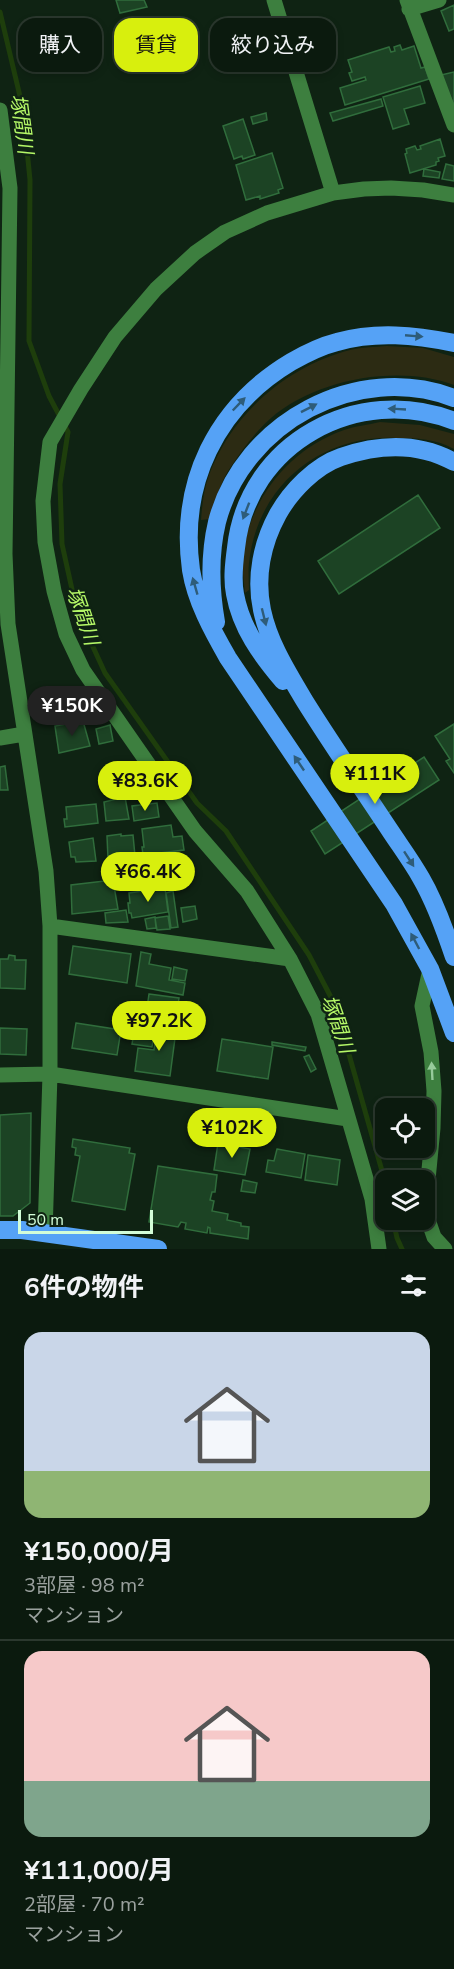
<!DOCTYPE html>
<html lang="ja">
<meta charset="utf-8">
<style>
:root{--surface:#0b1a0e;--page:#19271c;--text:#f1f3f6;--muted:#9aa19e;--line:#2b382e;--accent:#d8ef0d}
body{margin:0;font-family:"Nunito Sans","Noto Sans JP",sans-serif;background:var(--page);color:var(--text);height:100vh;display:flex;flex-direction:column;font-size:22px;white-space:nowrap}
*{box-sizing:border-box;margin:0}
p{font-size:20px;color:var(--muted)}
.icon{flex:none;width:33px;height:33px;fill:none;stroke:currentColor;stroke-width:2;stroke-linecap:round;stroke-linejoin:round}
.map{position:relative;height:1249px;overflow:hidden}
.panel{display:flex;flex-direction:column;background:var(--surface);flex:1}
.panel>*{flex:none}
.guide{position:absolute;left:18px;top:18px;width:418px;height:54px;display:flex;gap:12px}
.buttons{position:absolute;left:375px;top:1098px;display:grid;gap:12px}
.buttons a{display:grid;place-items:center;width:60px;height:60px;border-radius:12px;background:var(--surface);box-shadow:0 3px 9px #0003,0 0 0 2px var(--line);font-size:30px}
.scale{position:absolute;left:18px;bottom:15px;width:135px;box-sizing:border-box;padding-left:6px;border:3px solid #d3fdd8;border-top:0;font-size:16px;line-height:21px;white-space:nowrap;color:#d3fdd8;-webkit-text-stroke:4px #0f2313;paint-order:stroke}
.price{position:absolute;translate:-50% -51px;padding:0 14px;border-radius:21px;background:var(--accent);color:#111;font-size:20px;line-height:39px;filter:drop-shadow(0 2px 3px #0008)}
.price::after{content:'';position:absolute;left:50%;top:36px;width:18px;height:14px;margin-left:-9px;background:inherit;clip-path:polygon(0 0,100% 0,50% 100%)}
.price.on{background:#222;color:#fff}
ul{padding:0;list-style:none}
li{display:grid;align-content:center;gap:12px;height:318px;padding:0 24px}
li+li{border-top:2px solid var(--line)}
li span{display:grid;place-items:center;height:186px;border-radius:18px;color:#555}
li>.icon{margin-inline-start:auto}
span .icon{width:108px;height:108px;fill:#fffc;stroke-width:1}
li b{font-size:26px}
h2{display:flex;justify-content:space-between;align-items:center;height:72px;padding:0 24px;font-size:26px}
.tag{padding:0 21px;border-radius:18px;background:var(--surface);box-shadow:0 3px 9px #0003,0 0 0 2px var(--line);font-size:21px;line-height:54px}
.tag.on{background:var(--accent);color:#111}
.map>svg:first-child{display:block}
.green{fill:#2c2b13}
.lines{fill:none;stroke-linecap:round;stroke-linejoin:round}
.stream{stroke:#1e3e0c;stroke-width:5}
.building{fill:#1c4324;stroke:#306d3c;stroke-width:1.5}
.minor{stroke:#3d7f3f;stroke-width:15}
.highway{stroke:#55a2f6;stroke-width:18}
.oneway{fill:#2e5c79}
.oneway2{fill:#97cb9b}
.labels{text-anchor:middle;stroke-width:5;stroke-linejoin:round;paint-order:stroke}
.water-label{font-size:20px;font-style:italic;fill:#b4f767;stroke:#0f2313}
</style>
<div class="map">
<svg width="454" height="1249" viewBox="0 0 454 1249">
<rect width="100%" height="100%" fill="#0f2313"/>
<path class="green" d="M387,346L423,348L454,357V385C398,364 316,379 271,418C256,431 241,451 230,468C220,482 216,502 210,519L201,520C202,505 204,489 209,475C232,413 288,366 350,350C362,347 375,347 387,346Z
M380,422L420,425L454,434V449C437,439 416,438 396,438C320,435 257,486 249,563C248,572 249,581 249,590L245,593C244,580 241,565 243,552C252,496 290,449 344,430C355,426 368,425 380,422Z"/>
<g class="lines">
<path class="stream" d="M0,12L23,109L30,180L29,341L49,396L68,432L60,484L62,544L77,612L105,673L197,803L226,831L309,955L335,1005L386,1185
M393,1220L397,1238L402,1249"/>
</g>
<path class="building" d="M116,0H144L147,7L120,13Z
M454,5V29L449,31L441,11Z
M61,17L65,31L59,35L53,19Z
M400,45L402,50L414,46L421,68L425,67L429,79L345,105L340,88L366,80L365,77L352,81L349,73L352,72L348,60L389,47L391,52L395,51L394,47Z
M454,72V106L441,75Z
M420,86L425,103L404,109L409,124L393,129L383,97Z
M381,99L383,106L333,121L330,113Z
M266,113L267,120L253,124L251,117Z
M243,119L255,155L243,159L242,156L234,159L223,126Z
M440,139L445,156L438,158L439,161L436,162V165L410,173L405,154L407,153L406,149L415,146L417,150L421,149L420,146Z
M272,153L283,188L278,190L279,193L260,199V196L246,200L236,165Z
M446,164L454,166V181L442,179Z
M424,169L440,172L439,178L423,176Z
M418,495L440,528L339,594L318,561Z
M83,721L90,746L59,753L55,726Z
M454,724V773L446,761L450,759L435,736Z
M110,725L113,741L99,744L96,729Z
M424,757L439,780L325,854L311,831Z
M5,766L8,790H0V767Z
M125,797L129,819L106,821L104,802Z
M157,803L159,817L134,821L132,806Z
M96,804L98,823L65,827L64,819H67L66,807Z
M171,825L173,837L182,836L184,850L143,855L142,847H144L142,829Z
M121,834V836L133,835L135,856L108,859L107,836Z
M93,838L96,861L76,862L75,857H71L69,842Z
M158,861L159,868L143,869L142,863Z
M113,880L118,909L72,914L71,885Z
M165,888L168,912L132,918L131,913H129L128,903H130L129,893Z
M173,891L178,927L171,928L166,893Z
M195,906L197,919L183,922L181,908Z
M126,910L128,922L106,923L105,913Z
M168,916L170,929L157,930L155,918Z
M155,917L156,928L147,929L145,919Z
M73,946L131,954L127,983L69,974Z
M141,952L151,954L149,964L171,968L169,980L185,983L183,995L136,986Z
M9,955L15,956V960H26L25,989L0,988V959H8Z
M174,967L187,970L185,981L172,979Z
M149,994L179,998L176,1019L146,1015Z
M136,1021L156,1024L152,1047L132,1044Z
M158,1021L177,1023L170,1076L135,1071L138,1048L154,1050Z
M76,1023L121,1030L117,1055L72,1048Z
M0,1028L27,1029L26,1055L0,1054Z
M222,1039L273,1047L268,1079L217,1071Z
M272,1042L306,1047L305,1051L272,1045Z
M309,1055L316,1069L311,1072L304,1057Z
M31,1113L30,1203L13,1216H0V1115Z
M73,1139L130,1148L129,1153L135,1154L125,1210L72,1201L80,1156L75,1155L76,1148L72,1147Z
M218,1143L250,1149L245,1175L214,1170Z
M277,1149L305,1154L301,1178L266,1172L268,1160L274,1161Z
M308,1155L340,1160L337,1185L305,1180Z
M158,1166L217,1175L215,1192H212L210,1200L214,1201L212,1211L228,1214L227,1220L241,1223V1226L249,1227L248,1239L210,1233V1228L208,1227L207,1233L185,1229L186,1223L181,1222L178,1227L149,1222Z
M243,1180L257,1183L255,1193L241,1191Z"/>
<g class="lines">
<path class="minor" d="M274,0L333,193
M407,0L454,125
M409,9L439,0
M0,110L10,188L5,554L8,624L46,871L50,926V1074L45,1233
M0,738L24,734
M50,926L290,959
M430,969L422,1006L431,1052L434,1091L433,1128L425,1211L434,1237L445,1249
M0,1075L50,1074L348,1119
M379,1249L372,1199L318,1014L290,959L247,891L195,831L83,670L66,634L54,591L45,542L43,501L50,442L81,389L115,337L156,289L195,253L225,232L267,213L333,193L364,189L391,188L423,190L454,195"/>
<path class="highway" d="M454,343C415,335 376,331 337,342C321,346 305,354 291,362C216,407 179,483 191,570C196,601 212,630 228,658L394,904L430,969L454,1033
M454,462C418,442 379,444 341,457C315,466 291,491 278,514C262,543 255,577 262,610C269,643 287,671 304,700C332,745 362,788 391,832C401,847 412,862 421,878C435,902 445,930 454,957
M216,622C210,588 209,556 217,522C243,422 357,361 454,398
M283,681C261,655 241,628 235,594C232,579 234,563 236,548C247,443 358,383 454,421
M0,1230H22L158,1249"/>
</g>
<defs><path id="oneway-solid" d="M-6-.8H1V-3.2L6.5 0L1 3.2V.8H-6Z" transform="scale(1.5)"/></defs>
<g class="oneway">
<use href="#oneway-solid" transform="translate(414 336) rotate(5)"/>
<use href="#oneway-solid" transform="translate(239 404) rotate(-46)"/>
<use href="#oneway-solid" transform="translate(309 408) rotate(-27)"/>
<use href="#oneway-solid" transform="translate(397 409) rotate(-177)"/>
<use href="#oneway-solid" transform="translate(246 511) rotate(111)"/>
<use href="#oneway-solid" transform="translate(195 586) rotate(-106)"/>
<use href="#oneway-solid" transform="translate(264 617) rotate(76)"/>
<use href="#oneway-solid" transform="translate(299 763) rotate(-124)"/>
<use href="#oneway-solid" transform="translate(409 859) rotate(57)"/>
<use href="#oneway-solid" transform="translate(415 941) rotate(-118)"/>
</g>
<use class="oneway2" href="#oneway-solid" transform="translate(432 1071) rotate(-93)"/>
<g class="labels">
<g class="water-label">
<text transform="translate(22 124) rotate(82)" y="7">塚間川</text>
<text transform="translate(83 616) rotate(71)" y="7">塚間川</text>
<text transform="translate(338 1024) rotate(71)" y="7">塚間川</text>
</g>
</g>
</svg>
<div class="buttons">
<a><svg class="icon" aria-label="locate" viewBox="0 0 24 24"><circle cx="12" cy="12" r="6"/><path d="M12 2v4M12 18v4M2 12h4M18 12h4"/></svg></a>
<a><svg class="icon" aria-label="layers" viewBox="0 0 24 24"><path d="M12 4l9 5-9 5-9-5zM3 14l9 5 9-5"/></svg></a>
</div>
<div class="scale">50 m</div>
<b class="price on" style="left:72px;top:737px">¥150K</b>
<b class="price" style="left:375px;top:805px">¥111K</b>
<b class="price" style="left:145px;top:812px">¥83.6K</b>
<b class="price" style="left:148px;top:903px">¥66.4K</b>
<b class="price" style="left:159px;top:1052px">¥97.2K</b>
<b class="price" style="left:232px;top:1159px">¥102K</b>
<div class="guide">
<a class="tag">購入</a>
<a class="tag on">賃貸</a>
<a class="tag">絞り込み</a>
</div>
</div>
<section class="panel">
<h2>6件の物件<svg class="icon" aria-label="filters" viewBox="0 0 24 24"><path d="M4 7h16M4 17h16"/><circle cx="9" cy="7" r="2"/><circle cx="15" cy="17" r="2"/></svg></h2>
<ul>
<li><span style="background:linear-gradient(#c9d6e8 75%,#8fb573 0)"><svg class="icon" aria-label="home" viewBox="0 0 24 24"><path d="M3 11l9-7 9 7M6 9v11h12V9"/></svg></span><div><b>¥150,000/月</b><p>3部屋 · 98 m²</p><p>マンション</p></div></li>
<li><span style="background:linear-gradient(#f6c9c9 70%,#7fa58c 0)"><svg class="icon" aria-label="home" viewBox="0 0 24 24"><path d="M3 11l9-7 9 7M6 9v11h12V9"/></svg></span><div><b>¥111,000/月</b><p>2部屋 · 70 m²</p><p>マンション</p></div></li>
</ul>
</section>
